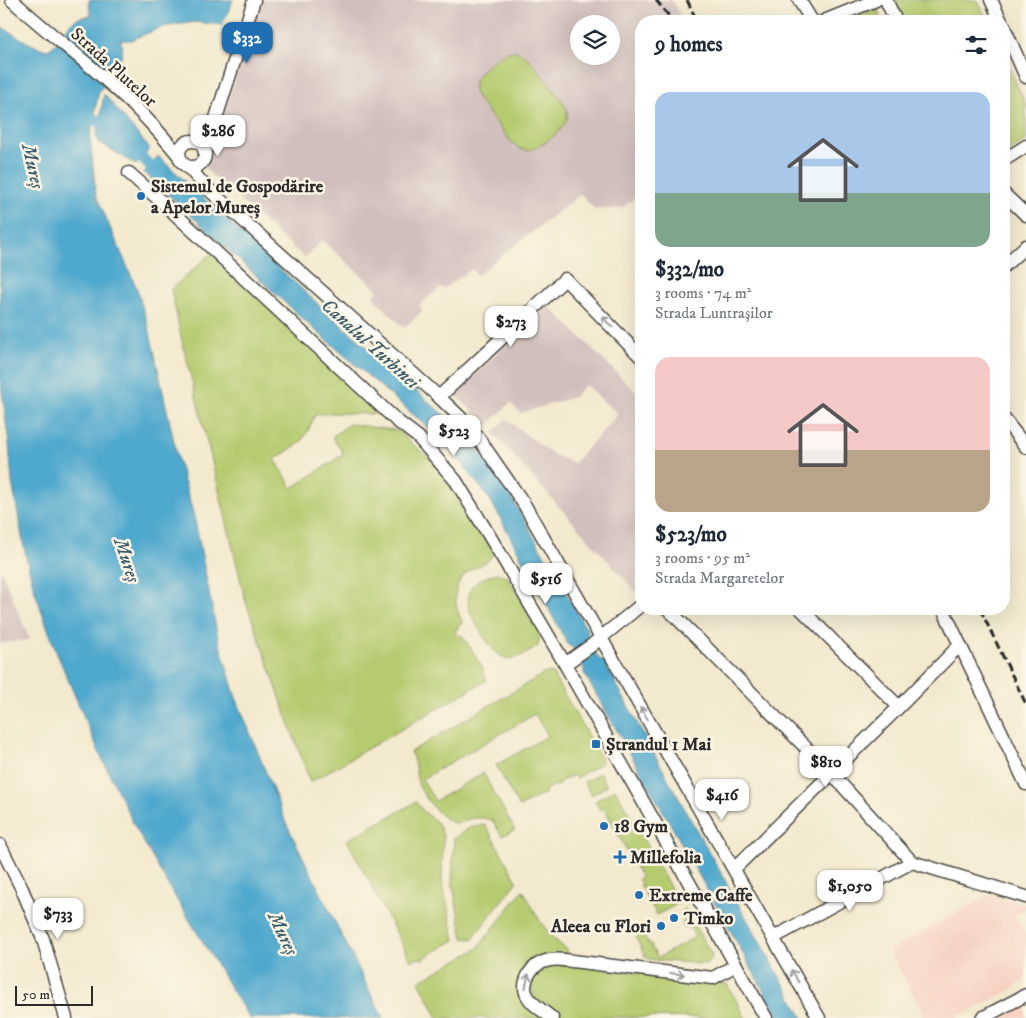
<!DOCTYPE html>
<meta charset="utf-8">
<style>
:root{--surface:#fff;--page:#f6f6f7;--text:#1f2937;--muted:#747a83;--accent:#1f6fb2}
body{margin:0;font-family:"IM FELL DW Pica",serif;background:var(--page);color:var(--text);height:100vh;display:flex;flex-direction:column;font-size:19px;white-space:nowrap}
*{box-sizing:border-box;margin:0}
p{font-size:16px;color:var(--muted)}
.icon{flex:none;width:28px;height:28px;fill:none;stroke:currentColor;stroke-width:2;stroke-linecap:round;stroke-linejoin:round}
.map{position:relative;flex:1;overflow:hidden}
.details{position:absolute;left:635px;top:15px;width:375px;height:600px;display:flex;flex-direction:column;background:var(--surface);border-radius:20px;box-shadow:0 5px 20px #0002}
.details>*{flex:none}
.tools{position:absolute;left:570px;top:15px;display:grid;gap:10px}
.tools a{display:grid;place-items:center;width:50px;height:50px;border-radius:50%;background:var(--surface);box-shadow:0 5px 20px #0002;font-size:25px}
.scale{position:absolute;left:15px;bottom:12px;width:78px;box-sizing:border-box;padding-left:5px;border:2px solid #2b2b2b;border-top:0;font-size:14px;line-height:18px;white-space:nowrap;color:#2b2b2b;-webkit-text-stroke:4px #fcf5e5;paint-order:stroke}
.price{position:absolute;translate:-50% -42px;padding:0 11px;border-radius:10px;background:#fff;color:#222;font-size:16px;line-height:32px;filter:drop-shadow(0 1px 2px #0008)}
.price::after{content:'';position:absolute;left:50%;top:30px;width:15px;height:11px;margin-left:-8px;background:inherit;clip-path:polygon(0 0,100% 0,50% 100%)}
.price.on{background:var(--accent);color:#fff}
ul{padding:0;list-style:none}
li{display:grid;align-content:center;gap:10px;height:265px;padding:0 20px}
li span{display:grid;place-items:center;height:155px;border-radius:15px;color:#555}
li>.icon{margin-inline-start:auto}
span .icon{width:90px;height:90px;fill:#fffc;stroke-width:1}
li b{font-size:21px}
h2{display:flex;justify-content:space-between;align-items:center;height:60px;padding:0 20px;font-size:21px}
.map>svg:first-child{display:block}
.built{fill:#f6d2c3}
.industrial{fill:#d1bfbd;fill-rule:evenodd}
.green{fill:#b6cb6f;stroke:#707b4d}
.water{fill:#50a8cd;stroke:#3e6a7c}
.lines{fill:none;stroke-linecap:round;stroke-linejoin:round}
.canal{stroke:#50a8cd;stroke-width:11}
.minor-casing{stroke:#494843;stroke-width:15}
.minor{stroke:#fff;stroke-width:12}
.rail{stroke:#2b2b2b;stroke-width:3;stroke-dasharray:8 4;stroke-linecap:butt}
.oneway{stroke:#a0a0a0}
.poi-dot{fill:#1f6fb2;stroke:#fcf5e5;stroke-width:2}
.labels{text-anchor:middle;stroke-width:5;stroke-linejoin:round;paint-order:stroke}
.street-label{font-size:18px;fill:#2b2b2b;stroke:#fcf5e5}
.poi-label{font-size:18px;font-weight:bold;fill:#2b2b2b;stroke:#fcf5e5;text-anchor:start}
.water-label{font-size:19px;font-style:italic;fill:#3a5d6c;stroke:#fcf5e5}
</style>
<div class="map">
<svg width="1026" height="1018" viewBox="0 0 1026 1018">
<rect width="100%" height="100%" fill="#fcf5e5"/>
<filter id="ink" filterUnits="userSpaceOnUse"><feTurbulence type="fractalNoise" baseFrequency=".02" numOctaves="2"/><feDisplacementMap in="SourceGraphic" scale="10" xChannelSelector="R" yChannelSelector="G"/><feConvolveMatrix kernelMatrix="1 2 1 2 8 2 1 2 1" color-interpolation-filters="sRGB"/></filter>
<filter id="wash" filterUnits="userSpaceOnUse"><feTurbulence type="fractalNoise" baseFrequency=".0096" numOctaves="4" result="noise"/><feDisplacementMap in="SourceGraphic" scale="20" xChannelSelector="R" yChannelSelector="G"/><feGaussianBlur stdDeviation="1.12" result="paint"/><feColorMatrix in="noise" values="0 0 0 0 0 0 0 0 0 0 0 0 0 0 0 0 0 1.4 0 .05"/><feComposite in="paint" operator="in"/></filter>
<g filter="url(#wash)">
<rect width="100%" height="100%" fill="#f3e9ce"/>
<path class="built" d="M991,894L1026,905V908L1014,915L1026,935V978L1010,991L955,1018H926L889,951Z
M1026,1001V1018H996L1007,1012Z"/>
<path class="industrial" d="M261,0H672L683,21H641V193L622,208L595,210L581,194L477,275L472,269L443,289L441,287L419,305L423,310L404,328L373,297L378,290L322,240L305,258L205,169ZM579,24H611V56H579Z
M546,303L641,397V586L636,592L493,433L506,419L552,454L574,463L618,414L585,385L574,397L521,413L510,403L487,426L456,395Z
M0,568L30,640L0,643Z"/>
<path class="green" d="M894,0H977L988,21H904Z
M873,9L878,10L883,21H851Z
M516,51L523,54L529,59L563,102C566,107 568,111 567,117C566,129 538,151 526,150C520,150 517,146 512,143L478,99C475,94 473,90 474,84C475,74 498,55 508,52C508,52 515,51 516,51Z
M1004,56L1026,105V141L1004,155Z
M212,253L377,407L374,414L331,413L315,415L308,431L300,443L275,459L292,488L344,454L332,437L349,424L394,430L400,433L435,463L453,483L493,550C493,563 477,565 468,572C450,586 454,606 463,623L458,626L459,628L455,630L459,637L462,635L484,670L482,672L487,680L310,782L245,599L221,498L182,341L171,289Z
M496,573L508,577L540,634L538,646C529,652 518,660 506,658C493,656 473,620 469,609C468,603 468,595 470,590C474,581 488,576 496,573Z
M545,673H552L603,762L576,778L573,775L558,783L559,785L556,787L554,785L545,790L546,793L519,807L496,765L548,736L535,714L422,779L435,801L483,773L515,830L502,836L492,820C484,818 477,817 469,819C463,821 460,824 454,823C441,820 422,795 418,783C415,772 416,762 410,752Z
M600,773L607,786L591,795L584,782Z
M615,789L679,903L657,915L640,885L641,884L638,879L641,877L604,808L600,810L595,801Z
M416,802L423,811L438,823L443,836L442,881L455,940L422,959L417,958L411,961L347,840Z
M480,825L486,826L517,881L472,939L463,938L452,881L454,838L472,826Z
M523,890L540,921L551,936L568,951L567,955L525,971C516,981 517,995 526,1005C531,1010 537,1014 543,1018H438L419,981L477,949Z
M685,909L712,955L711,959L707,963L701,964L654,960L646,958L636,938L643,934L648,944L650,943L653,946L651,947L658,958L695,937L689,926L685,928L682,922L686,920L681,911Z
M557,963L727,984L746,1018L601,1017V1018H561L536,999L532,993L530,984L533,976L543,967Z"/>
<path class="water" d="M89,0H233L222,25L195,22L163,27L131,40H120L123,47L121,57L112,76L99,91L90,138L96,195L137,289L149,328L178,460L195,520L218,638L235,695L287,825L383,1018H249L168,885L134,825L98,750L55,649L35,592L25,553L12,482L9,444L0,377V26C15,34 31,47 48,50C66,39 64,16 91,16L89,5Z
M104,94L150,149L136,165L99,142L98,138H96Z
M158,156L318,304L455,425C474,444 491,465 506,488L588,632L587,638L599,659L604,661C668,782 736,899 803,1018H779L676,834L584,673C585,664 576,648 568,645L491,501L458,458L438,436L307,323L144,172Z"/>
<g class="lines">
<path class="canal" d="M80,112L89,114L110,132
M130,148L162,175"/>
</g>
</g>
<g filter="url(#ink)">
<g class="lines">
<defs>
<path id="minor" d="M12,0C43,29 77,54 108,82C134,104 158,130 180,157
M799,0L812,21
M886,0L896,21
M991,0L1001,21
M824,21L876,0
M1004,27L1026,77
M179 154a13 13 0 1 1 26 0a13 13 0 1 1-26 0Z
M205,152L254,0
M1004,160L1026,146
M187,166L206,187L439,397L462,419L479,439L524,504L819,1018
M129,173L173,212L397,421L418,437L456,481L504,560L565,664L766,1018
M1004,194L1026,215
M1004,266L1026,246
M439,397L565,279L641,357
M1004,419L1026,447
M668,609L831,773L912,862L1026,897
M801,609L899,707
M943,609L1026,784
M565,664L592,645L641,605
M0,845L22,889L43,939L66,1018
M734,869L899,707L960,645
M773,938L912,862
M552,1018C544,1011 530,1004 526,993C524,988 525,983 527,978C533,962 550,958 564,960L713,978L736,965
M982,1018L1026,995"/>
</defs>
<use href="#minor" class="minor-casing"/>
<use href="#minor" class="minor"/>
<path class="rail" d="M656,0L673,21
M687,0L697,21
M980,609L1026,704"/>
</g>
<defs><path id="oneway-shaft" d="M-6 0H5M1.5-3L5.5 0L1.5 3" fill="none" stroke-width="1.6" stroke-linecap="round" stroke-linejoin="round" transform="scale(1.25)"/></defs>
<g class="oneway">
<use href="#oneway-shaft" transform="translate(607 322) rotate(-135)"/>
<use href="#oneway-shaft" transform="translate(644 713) rotate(-120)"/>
<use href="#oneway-shaft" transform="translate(677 974) rotate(7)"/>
<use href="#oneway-shaft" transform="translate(795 976) rotate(-120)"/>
<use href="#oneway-shaft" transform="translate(527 981) rotate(-78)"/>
</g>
</g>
<g class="poi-dot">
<circle cx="141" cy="196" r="5"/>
<rect x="591" y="739" width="10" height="10" rx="2.5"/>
<circle cx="604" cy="826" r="5"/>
<path d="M617.5 849.5h5v5h5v5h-5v5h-5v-5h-5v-5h5z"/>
<circle cx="639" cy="895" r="5"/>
<circle cx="674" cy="918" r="5"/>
<circle cx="661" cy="926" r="5"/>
</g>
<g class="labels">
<g class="street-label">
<text transform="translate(114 67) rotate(42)" y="6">Strada Plutelor</text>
</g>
<g class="poi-label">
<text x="151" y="192">Sistemul de Gospodărire<tspan x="151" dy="21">a Apelor Mureș</tspan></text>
<text x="606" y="750">Ștrandul 1 Mai</text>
<text x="614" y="832">18 Gym</text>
<text x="630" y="863">Millefolia</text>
<text x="649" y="901">Extreme Caffe</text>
<text x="684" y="924">Timko</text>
<text x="651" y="932" text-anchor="end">Aleea cu Flori</text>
</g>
<g class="water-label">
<text transform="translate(34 166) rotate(77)" y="7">Mureș</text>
<text transform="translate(371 343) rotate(42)" y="7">Canalul Turbinei</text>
<text transform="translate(128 560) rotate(71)" y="7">Mureș</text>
<text transform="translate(284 933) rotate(64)" y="7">Mureș</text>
</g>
</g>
</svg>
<div class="tools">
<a><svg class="icon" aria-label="layers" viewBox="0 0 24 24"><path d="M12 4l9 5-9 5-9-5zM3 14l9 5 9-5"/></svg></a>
</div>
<div class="scale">50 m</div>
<b class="price on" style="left:247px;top:64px">$332</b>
<b class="price" style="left:218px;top:157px">$286</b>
<b class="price" style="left:511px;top:348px">$273</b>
<b class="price" style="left:454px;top:457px">$523</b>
<b class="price" style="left:546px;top:605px">$516</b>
<b class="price" style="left:826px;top:788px">$810</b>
<b class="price" style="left:722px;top:821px">$416</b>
<b class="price" style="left:850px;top:912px">$1,050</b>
<b class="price" style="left:58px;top:940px">$733</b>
<section class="details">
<h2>9 homes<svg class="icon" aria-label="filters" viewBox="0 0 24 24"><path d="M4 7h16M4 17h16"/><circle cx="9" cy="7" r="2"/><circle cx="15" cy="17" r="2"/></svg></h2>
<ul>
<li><span style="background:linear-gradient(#a9c7e8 65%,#7fa58c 0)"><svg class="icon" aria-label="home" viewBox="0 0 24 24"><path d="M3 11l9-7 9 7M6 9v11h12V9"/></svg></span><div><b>$332/mo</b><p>3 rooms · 74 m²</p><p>Strada Luntrașilor</p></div></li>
<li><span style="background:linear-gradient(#f6c9c9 60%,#b9a48a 0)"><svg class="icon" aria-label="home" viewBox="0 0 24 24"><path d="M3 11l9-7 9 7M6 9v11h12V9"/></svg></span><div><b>$523/mo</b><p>3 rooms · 95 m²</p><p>Strada Margaretelor</p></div></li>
</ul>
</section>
</div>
